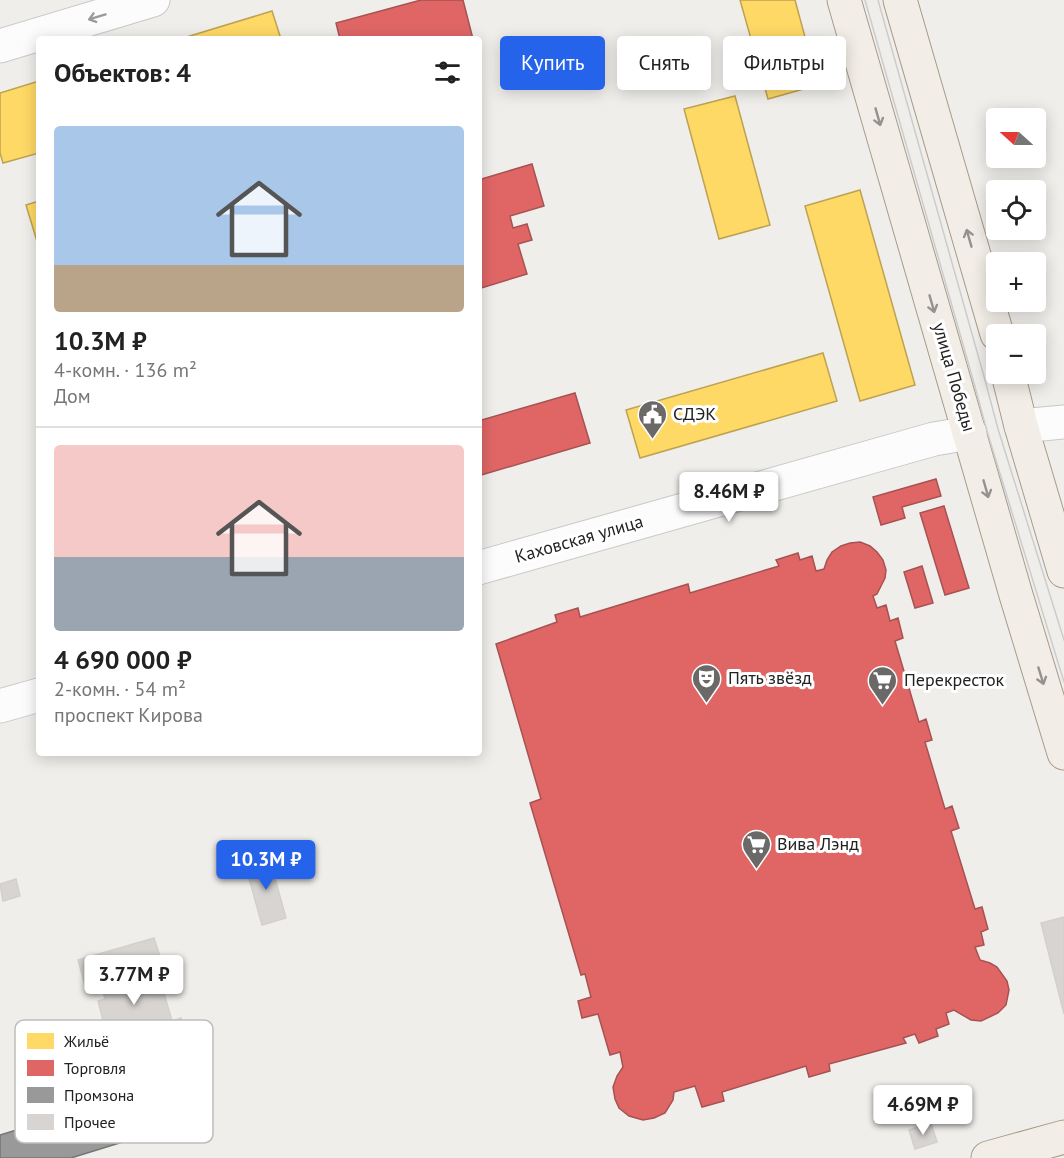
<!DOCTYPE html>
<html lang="ru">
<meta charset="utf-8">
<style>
:root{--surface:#fff;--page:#f2f2f2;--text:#222;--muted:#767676;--line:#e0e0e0;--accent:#2563eb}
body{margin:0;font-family:"PT Sans",sans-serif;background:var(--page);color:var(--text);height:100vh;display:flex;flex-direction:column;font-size:22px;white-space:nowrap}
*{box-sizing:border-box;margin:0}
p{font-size:20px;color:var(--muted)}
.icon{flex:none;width:33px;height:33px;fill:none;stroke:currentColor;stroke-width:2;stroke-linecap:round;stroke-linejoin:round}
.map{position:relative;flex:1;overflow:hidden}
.drawer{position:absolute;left:36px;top:36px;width:446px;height:720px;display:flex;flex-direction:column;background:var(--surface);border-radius:6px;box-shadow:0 3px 15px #0003}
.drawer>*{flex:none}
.hud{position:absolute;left:500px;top:36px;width:474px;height:54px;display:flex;gap:12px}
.needle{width:39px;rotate:291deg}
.fabs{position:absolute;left:986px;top:108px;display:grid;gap:12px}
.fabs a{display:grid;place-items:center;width:60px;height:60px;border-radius:6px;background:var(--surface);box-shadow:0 3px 15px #0003;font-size:30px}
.price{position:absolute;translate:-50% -51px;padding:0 14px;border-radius:6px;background:#fff;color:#222;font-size:20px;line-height:39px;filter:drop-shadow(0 2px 3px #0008)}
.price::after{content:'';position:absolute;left:50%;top:36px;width:18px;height:14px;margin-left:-9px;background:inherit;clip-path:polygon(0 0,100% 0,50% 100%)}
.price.current{background:var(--accent);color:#fff}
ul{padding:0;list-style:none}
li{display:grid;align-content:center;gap:12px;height:318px;padding:0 18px}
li+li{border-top:2px solid var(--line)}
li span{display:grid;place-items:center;height:186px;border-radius:6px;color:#555}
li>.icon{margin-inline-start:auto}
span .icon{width:108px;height:108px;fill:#fffc;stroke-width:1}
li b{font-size:26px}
h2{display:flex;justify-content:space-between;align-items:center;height:72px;padding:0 18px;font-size:26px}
.tag{padding:0 21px;border-radius:6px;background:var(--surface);box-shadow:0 3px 15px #0003;font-size:21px;line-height:54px}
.tag.current{background:var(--accent);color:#fff}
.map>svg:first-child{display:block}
.homes{fill:#ffd966;stroke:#bda252;stroke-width:1.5}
.shops{fill:#e06666;stroke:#a75252;stroke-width:1.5}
.industry{fill:#999;stroke:#757575;stroke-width:1.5}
.building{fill:#d7d4d2;stroke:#d3d0cc;stroke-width:1.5}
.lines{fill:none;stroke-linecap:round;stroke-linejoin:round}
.minor-casing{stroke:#c9c8c7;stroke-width:35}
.major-casing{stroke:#a79c86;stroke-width:35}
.minor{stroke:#fdfcfc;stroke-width:33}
.major{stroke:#f3ede7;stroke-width:33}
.tram{stroke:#ccc;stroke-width:1.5}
.oneway{stroke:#9a9a9a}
.oneway2{stroke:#95928e}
.labels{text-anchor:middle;stroke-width:6;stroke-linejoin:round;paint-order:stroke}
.street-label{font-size:18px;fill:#222;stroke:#fff}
.poi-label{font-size:18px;fill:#222;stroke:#fff;text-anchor:start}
.key{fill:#fff;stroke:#bdbdbd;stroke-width:1.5}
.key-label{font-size:16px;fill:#222}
</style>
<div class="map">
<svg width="1064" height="1158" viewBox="0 0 1064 1158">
<rect width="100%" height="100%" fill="#f0eeeb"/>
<path class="homes" d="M740,0H795L818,85L768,99Z
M272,11L281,39H180Z
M39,81V153L3,163L0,153V93Z
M735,96L770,225L719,239L684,109Z
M860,190L915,385L860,401L805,206Z
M39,201V248L26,205Z
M823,353L837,401L640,458L626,410Z"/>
<path class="shops" d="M421,0H463L473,39H340L336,23Z
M532,164L544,206L510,216L513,228L527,224L532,240L518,244L527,274L478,289V180Z
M575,393L590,443L478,476V421Z
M936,479L941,496L902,507L905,518L881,525L873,497Z
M944,506L969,588L945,595L920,513Z
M860,542L870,546L877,552L883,560L886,570L885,578L877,594L873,596L877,608L886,605L890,621L898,618L903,638L895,641L919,722L926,719L932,740L925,742L945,809L952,806L959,828L951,831L975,909L982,907L988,929L981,932L984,945L975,947L980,960L990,963L997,967L1007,981L1009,990L1006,1005L998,1013L981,1021L971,1020L954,1010L946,1013L949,1024L936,1029L938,1036L919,1043L915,1034L903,1038L906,1043L829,1064L830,1071L809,1077L806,1066L722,1092L724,1101L702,1107L695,1086L674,1092L673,1100L665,1113L654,1118L643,1120L629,1116L619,1108L615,1099L613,1087L617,1076L623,1067L620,1052L610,1055L598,1014L582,1018L578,1001L591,997L585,974L581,975L530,803L541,799L496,644L557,622L555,615L578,608L580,617L688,584L690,593L779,566L776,560L798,553L800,560L812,556L816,571L824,569L827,560L832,552L841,546L850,543Z
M922,566L933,603L915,608L904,572Z"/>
<path class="industry" d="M110,1087L126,1141L71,1158H0V1135L49,1120L45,1106Z"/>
<path class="building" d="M269,857L286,918L262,925L245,864Z
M16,879L20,896L3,901L0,884Z
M1064,917V1014L1041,923Z
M154,938L161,960L155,962L172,1021L181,1018L190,1049L109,1073L101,1043L117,1039L113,1026L105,1028L98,1001L105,999L100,980L85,985L78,960Z
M931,1123L937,1142L915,1149L909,1130Z"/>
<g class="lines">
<defs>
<path id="minor" d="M0,46L153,0
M1021,426L1064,422
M478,568L934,439L970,433
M0,706L39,695"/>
<path id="major" d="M844,0L1016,595L1064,753
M900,0L997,334
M1008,374L1021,426L1064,571
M988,1158L1064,1137"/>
</defs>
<use href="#minor" class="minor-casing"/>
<use href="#major" class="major-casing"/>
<use href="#minor" class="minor"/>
<use href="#major" class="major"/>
<path class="tram" d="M865,0L974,383L987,431L1064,682
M878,0L985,380L998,429L1064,640"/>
</g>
<defs><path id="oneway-shaft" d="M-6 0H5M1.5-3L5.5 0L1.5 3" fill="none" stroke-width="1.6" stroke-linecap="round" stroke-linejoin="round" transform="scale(1.5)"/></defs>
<use class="oneway" href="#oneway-shaft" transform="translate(97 17) rotate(163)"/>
<g class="oneway2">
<use href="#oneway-shaft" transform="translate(878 117) rotate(74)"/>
<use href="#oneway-shaft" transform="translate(969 238) rotate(-106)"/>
<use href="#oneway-shaft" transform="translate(932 304) rotate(74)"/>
<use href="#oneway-shaft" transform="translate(986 489) rotate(74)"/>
<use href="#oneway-shaft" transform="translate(1041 676) rotate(73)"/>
</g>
<defs>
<symbol id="civic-pin" viewBox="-11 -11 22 30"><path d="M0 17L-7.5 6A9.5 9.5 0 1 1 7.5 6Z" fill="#6a6968" stroke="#fff"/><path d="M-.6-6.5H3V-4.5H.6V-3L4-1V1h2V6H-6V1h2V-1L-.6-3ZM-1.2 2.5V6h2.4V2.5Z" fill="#fff"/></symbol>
<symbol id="theatre-pin" viewBox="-11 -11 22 30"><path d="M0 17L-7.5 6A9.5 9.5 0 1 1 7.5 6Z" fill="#6a6968" stroke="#fff"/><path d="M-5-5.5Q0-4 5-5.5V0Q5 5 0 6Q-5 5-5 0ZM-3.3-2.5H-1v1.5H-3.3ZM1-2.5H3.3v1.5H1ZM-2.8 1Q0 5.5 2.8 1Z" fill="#fff"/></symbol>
<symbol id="supermarket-pin" viewBox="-11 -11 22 30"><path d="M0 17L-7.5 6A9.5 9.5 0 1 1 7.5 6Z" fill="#6a6968" stroke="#fff"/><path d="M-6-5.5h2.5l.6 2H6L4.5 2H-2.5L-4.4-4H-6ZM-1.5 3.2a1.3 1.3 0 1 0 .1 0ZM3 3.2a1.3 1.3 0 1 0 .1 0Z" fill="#fff"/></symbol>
</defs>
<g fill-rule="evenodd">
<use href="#civic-pin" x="636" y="398" width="33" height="45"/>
<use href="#theatre-pin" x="690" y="662" width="33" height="45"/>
<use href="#supermarket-pin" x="866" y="664" width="33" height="45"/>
<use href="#supermarket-pin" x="740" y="828" width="33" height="45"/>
</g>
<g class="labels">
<g class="street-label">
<text transform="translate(954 377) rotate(74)" y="6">улица Победы</text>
<text transform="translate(579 539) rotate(-16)" y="6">Каховская улица</text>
</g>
<g class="poi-label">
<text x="673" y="420">СДЭК</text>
<text x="728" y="684">Пять звёзд</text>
<text x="904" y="686">Перекресток</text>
<text x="777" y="850">Вива Лэнд</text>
</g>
</g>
<rect x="15" y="1020" width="198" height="123" rx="9" class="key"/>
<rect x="27" y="1033" width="27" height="16" fill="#ffd966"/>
<rect x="27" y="1060" width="27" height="16" fill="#e06666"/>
<rect x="27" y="1087" width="27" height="16" fill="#999"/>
<rect x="27" y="1114" width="27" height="16" fill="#d7d4d2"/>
<g class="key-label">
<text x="64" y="1047">Жильё</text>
<text x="64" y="1074">Торговля</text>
<text x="64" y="1101">Промзона</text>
<text x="64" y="1128">Прочее</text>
</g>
</svg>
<div class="fabs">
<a><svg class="needle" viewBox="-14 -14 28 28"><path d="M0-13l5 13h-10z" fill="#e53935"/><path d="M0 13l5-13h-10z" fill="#767676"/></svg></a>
<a><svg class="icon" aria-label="locate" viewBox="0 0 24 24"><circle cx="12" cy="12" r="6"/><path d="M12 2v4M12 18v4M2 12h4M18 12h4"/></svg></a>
<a>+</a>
<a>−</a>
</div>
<b class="price" style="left:729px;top:523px">8.46M ₽</b>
<b class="price current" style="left:266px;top:891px">10.3M ₽</b>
<b class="price" style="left:134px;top:1006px">3.77M ₽</b>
<b class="price" style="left:923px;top:1136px">4.69M ₽</b>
<div class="hud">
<a class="tag current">Купить</a>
<a class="tag">Снять</a>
<a class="tag">Фильтры</a>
</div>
<section class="drawer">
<h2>Объектов: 4<svg class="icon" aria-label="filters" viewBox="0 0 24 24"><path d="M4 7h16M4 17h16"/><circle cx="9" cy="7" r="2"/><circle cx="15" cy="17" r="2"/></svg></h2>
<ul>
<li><span style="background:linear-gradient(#a9c7e8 75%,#b9a48a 0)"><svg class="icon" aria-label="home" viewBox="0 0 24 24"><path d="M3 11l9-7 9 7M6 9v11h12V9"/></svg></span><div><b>10.3M ₽</b><p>4-комн. · 136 m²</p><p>Дом</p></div></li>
<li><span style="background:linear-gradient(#f6c9c9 60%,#9aa5b1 0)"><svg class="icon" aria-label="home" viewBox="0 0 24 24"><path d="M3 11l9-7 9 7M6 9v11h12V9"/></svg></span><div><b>4 690 000 ₽</b><p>2-комн. · 54 m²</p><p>проспект Кирова</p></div></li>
</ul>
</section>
</div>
